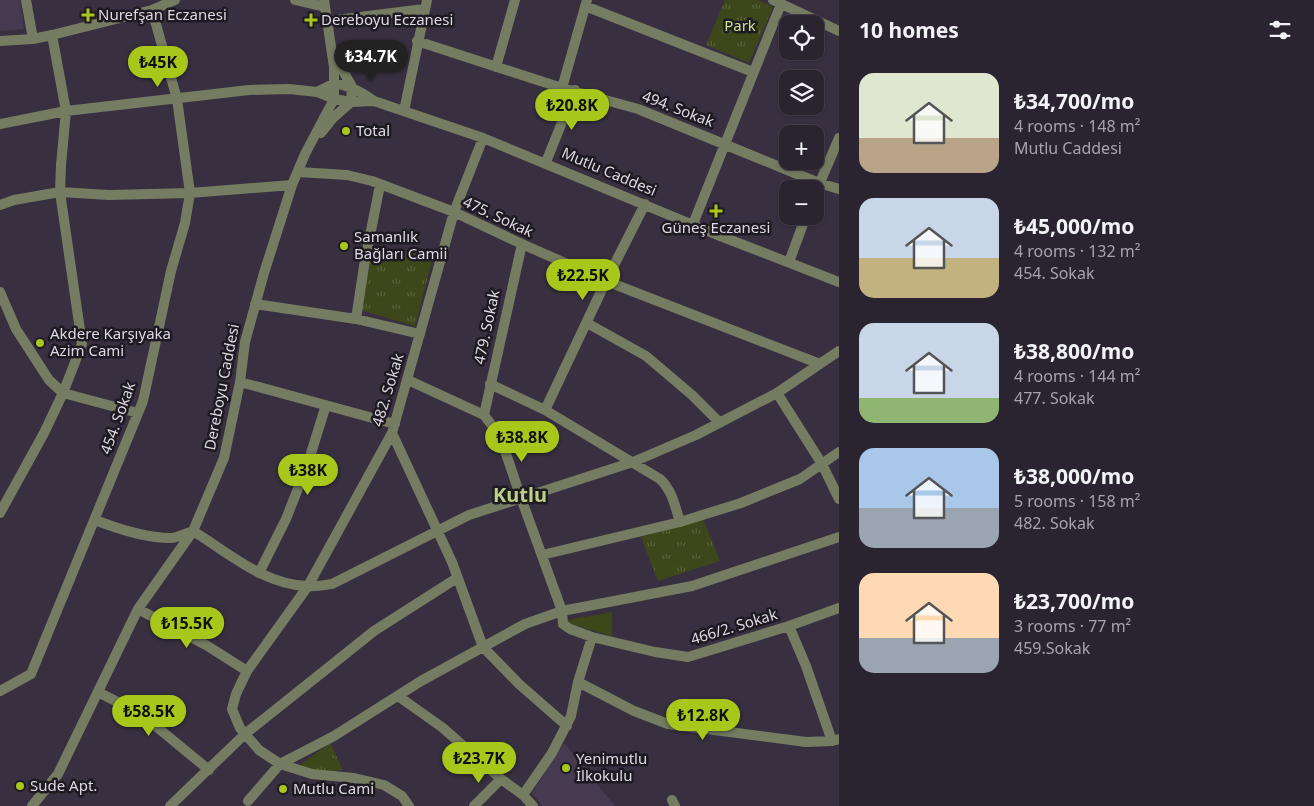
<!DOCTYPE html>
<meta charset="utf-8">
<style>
:root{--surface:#2a2430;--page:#36303c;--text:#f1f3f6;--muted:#a5a4ab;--line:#46414c;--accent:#a9c71b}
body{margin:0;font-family:"Noto Sans",sans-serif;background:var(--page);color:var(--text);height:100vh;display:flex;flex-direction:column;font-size:19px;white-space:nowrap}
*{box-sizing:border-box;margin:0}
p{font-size:16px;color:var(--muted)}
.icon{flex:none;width:28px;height:28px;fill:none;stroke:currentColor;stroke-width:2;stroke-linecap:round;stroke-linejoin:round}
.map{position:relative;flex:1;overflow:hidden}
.sheet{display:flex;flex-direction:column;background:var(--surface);width:475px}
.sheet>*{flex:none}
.fabs{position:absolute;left:779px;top:15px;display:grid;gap:10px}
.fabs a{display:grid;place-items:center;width:45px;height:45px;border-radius:10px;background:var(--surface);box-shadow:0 1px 4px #0004,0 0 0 1px var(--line);font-size:25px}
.price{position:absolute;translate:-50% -42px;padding:0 11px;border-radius:18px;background:var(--accent);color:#111;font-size:16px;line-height:32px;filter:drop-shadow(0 1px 2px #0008)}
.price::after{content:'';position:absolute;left:50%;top:30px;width:15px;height:11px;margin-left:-8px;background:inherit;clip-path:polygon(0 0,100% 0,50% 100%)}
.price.active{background:#222;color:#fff}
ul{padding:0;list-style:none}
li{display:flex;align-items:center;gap:15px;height:125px;padding:0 20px}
li span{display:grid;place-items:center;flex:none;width:140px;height:100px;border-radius:15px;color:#555}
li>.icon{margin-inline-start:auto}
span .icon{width:60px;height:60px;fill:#fffc;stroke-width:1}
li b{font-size:21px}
h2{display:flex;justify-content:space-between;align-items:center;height:60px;padding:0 20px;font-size:21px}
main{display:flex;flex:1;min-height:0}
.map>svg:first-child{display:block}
.built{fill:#453a4f}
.grass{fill:#3d4719}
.park{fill:url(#park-tufts)}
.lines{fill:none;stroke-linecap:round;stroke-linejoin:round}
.minor{stroke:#757c62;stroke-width:10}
.poi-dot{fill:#a9c71b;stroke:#1e1a21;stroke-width:2}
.labels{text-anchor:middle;stroke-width:5;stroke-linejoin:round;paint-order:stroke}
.poi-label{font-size:15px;fill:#ded9e4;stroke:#1e1a21;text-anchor:start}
.park-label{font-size:15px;fill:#cde48a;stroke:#1e1a21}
.street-label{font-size:15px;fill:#ded9e4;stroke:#1e1a21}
.district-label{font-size:20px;font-weight:bold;fill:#bdd085;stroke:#1e1a21}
</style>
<main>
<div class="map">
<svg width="839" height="806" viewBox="0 0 839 806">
<defs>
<pattern id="park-tufts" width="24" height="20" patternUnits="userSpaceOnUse" patternTransform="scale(1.25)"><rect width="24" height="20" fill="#3d4719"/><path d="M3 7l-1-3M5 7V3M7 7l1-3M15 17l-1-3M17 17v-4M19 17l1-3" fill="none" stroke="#59613a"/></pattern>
</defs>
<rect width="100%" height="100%" fill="#383040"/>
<path class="built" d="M0,0H20L24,29L0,31Z
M564,743L615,806H542L532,793Z"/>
<path class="grass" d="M612,612V636L570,624L567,620Z"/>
<path class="park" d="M725,0H758L773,7L749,63L706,45Z
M373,246L433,257L415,326L360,310Z
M703,519L720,561L658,581L641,537Z
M330,743L343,770C329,771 312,773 300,765Z"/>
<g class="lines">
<path class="minor" d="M26,0L33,39
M295,0L325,7
M773,0L839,31
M585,6L753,72
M328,21L424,9
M0,41L33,39L52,35L152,10L175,0
M417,41L562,88L638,109L819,183L839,189
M496,67L515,0
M562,88L587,0
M317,92L335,83C351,87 361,91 374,101
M404,111L427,0
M0,124L66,111L249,90L289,89L317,92L334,99L351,102L374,101L483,138L715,234L839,282
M321,133L333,118L351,102L352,87L335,56
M546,162L575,90
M298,172L347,175L372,181L454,212L522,244L606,281L820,364
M815,194L839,138
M0,205L14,200L60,192L109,195L190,193L292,185
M693,224L781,4
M789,262L806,216
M0,292L16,329L49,380L63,393L138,413
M255,304L356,319L420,334
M356,319L364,266L380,185
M587,323L646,356L692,395L720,423
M839,351L777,393L822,464L839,499
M408,380L484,415L500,436L521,498L562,611L563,624L570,629L592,637L655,652L688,657L789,626L839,608
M240,382L395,424
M490,384L545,410L660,479C672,490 675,506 680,522
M545,410L606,281L645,204
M484,415L522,244
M392,433L452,562L483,647L519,684L567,726
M0,513L44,433L63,393L82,344L60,192L61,165L66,111L52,35
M95,520C118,529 145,538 171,538C178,538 186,533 193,531C229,553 264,585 308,586C316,587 324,585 332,584L469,515L633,462L696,435L777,393
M542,555L680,522L741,503L800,479L839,452
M259,573L286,519L308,463L326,405
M138,609L206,645L247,671
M789,626L806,666L832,741
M578,682L634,711L668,724L806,742L832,741L839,739
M0,691L31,674L143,401L171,271L185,223L190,193L177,99L152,10
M98,692L141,714L209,770
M398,696L443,728L501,779L523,795L533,806
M523,795L552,753L571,716L578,682L592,637
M672,800L675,806
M248,801L280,764L334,736L421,681L525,624L562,611L692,586L839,537
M32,806L58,774L138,609L193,531L224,458L240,382L245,342L264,273L292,185L305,154L334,99V67L324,0
M170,806L245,734L344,655L374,631L457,578
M409,806L402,796L384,785L354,778L312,774L280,764L259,750L240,728L232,709L236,694L247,671L308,586L392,433L454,212L483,138
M474,806L501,779"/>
</g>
<g class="poi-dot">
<path d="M85.5 7.5h5v5h5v5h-5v5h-5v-5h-5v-5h5z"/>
<path d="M308.5 12.5h5v5h5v5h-5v5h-5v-5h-5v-5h5z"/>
<circle cx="346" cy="131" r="5"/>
<path d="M713.5 203.5h5v5h5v5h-5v5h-5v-5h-5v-5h5z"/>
<circle cx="344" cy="246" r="5"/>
<circle cx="40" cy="343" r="5"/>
<circle cx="566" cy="768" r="5"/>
<circle cx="20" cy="786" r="5"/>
<circle cx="283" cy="789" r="5"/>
</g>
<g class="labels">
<g class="poi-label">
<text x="98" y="20">Nurefşan Eczanesi</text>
<text x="321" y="25">Dereboyu Eczanesi</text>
<text x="356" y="136">Total</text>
<text x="716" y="233" text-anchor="middle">Güneş Eczanesi</text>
<text x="354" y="242">Samanlık<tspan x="354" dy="17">Bağları Camii</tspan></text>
<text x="50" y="339">Akdere Karşıyaka<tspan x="50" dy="17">Azim Cami</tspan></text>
<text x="576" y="764">Yenimutlu<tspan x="576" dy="17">İlkokulu</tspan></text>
<text x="30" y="791">Sude Apt.</text>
<text x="293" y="794">Mutlu Cami</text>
</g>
<g class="park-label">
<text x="740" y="31">Park</text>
</g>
<g class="street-label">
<text transform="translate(678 109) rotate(21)" y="5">494. Sokak</text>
<text transform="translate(609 172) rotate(23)" y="5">Mutlu Caddesi</text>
<text transform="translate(498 217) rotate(25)" y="5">475. Sokak</text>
<text transform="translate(487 327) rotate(-78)" y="5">479. Sokak</text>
<text transform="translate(222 387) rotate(-79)" y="5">Dereboyu Caddesi</text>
<text transform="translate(388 390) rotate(-73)" y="5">482. Sokak</text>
<text transform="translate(118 418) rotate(-70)" y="5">454. Sokak</text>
<text transform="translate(734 627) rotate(-17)" y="5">466/2. Sokak</text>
</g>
<g class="district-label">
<text x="520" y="502">Kutlu</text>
</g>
</g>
</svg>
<div class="fabs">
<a><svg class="icon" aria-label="locate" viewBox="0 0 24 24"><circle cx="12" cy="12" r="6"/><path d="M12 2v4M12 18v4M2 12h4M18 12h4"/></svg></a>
<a><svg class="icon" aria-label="layers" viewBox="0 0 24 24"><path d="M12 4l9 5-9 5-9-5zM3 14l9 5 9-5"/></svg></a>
<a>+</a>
<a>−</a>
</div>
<b class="price active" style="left:371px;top:82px">₺34.7K</b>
<b class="price" style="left:158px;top:88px">₺45K</b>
<b class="price" style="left:572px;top:131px">₺20.8K</b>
<b class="price" style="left:583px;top:301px">₺22.5K</b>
<b class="price" style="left:522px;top:463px">₺38.8K</b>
<b class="price" style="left:308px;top:496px">₺38K</b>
<b class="price" style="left:187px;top:649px">₺15.5K</b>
<b class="price" style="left:149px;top:737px">₺58.5K</b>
<b class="price" style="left:703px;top:741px">₺12.8K</b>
<b class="price" style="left:479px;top:784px">₺23.7K</b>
</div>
<section class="sheet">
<h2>10 homes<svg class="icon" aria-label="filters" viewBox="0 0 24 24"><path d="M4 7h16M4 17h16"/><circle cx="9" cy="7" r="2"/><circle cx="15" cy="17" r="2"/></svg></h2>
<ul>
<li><span style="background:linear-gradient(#dfe7d0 65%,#b9a48a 0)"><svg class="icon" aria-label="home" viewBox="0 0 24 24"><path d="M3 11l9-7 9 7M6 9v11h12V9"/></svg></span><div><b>₺34,700/mo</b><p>4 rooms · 148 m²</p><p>Mutlu Caddesi</p></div></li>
<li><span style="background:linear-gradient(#c9d6e8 60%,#c2b280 0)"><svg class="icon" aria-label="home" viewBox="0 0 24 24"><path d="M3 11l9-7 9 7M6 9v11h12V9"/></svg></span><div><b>₺45,000/mo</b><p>4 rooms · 132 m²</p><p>454. Sokak</p></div></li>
<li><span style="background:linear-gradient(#c9d6e8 75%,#8fb573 0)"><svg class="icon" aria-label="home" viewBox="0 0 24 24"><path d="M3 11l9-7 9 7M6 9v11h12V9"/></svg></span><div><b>₺38,800/mo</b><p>4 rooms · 144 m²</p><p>477. Sokak</p></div></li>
<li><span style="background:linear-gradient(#a9c7e8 60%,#9aa5b1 0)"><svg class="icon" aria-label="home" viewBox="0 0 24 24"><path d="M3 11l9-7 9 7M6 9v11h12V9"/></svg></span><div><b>₺38,000/mo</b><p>5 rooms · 158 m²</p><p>482. Sokak</p></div></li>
<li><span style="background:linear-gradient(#ffd9b3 65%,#9aa5b1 0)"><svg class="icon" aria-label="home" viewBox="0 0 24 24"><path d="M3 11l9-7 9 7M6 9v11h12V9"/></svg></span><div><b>₺23,700/mo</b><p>3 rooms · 77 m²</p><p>459.Sokak</p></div></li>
</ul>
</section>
</main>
